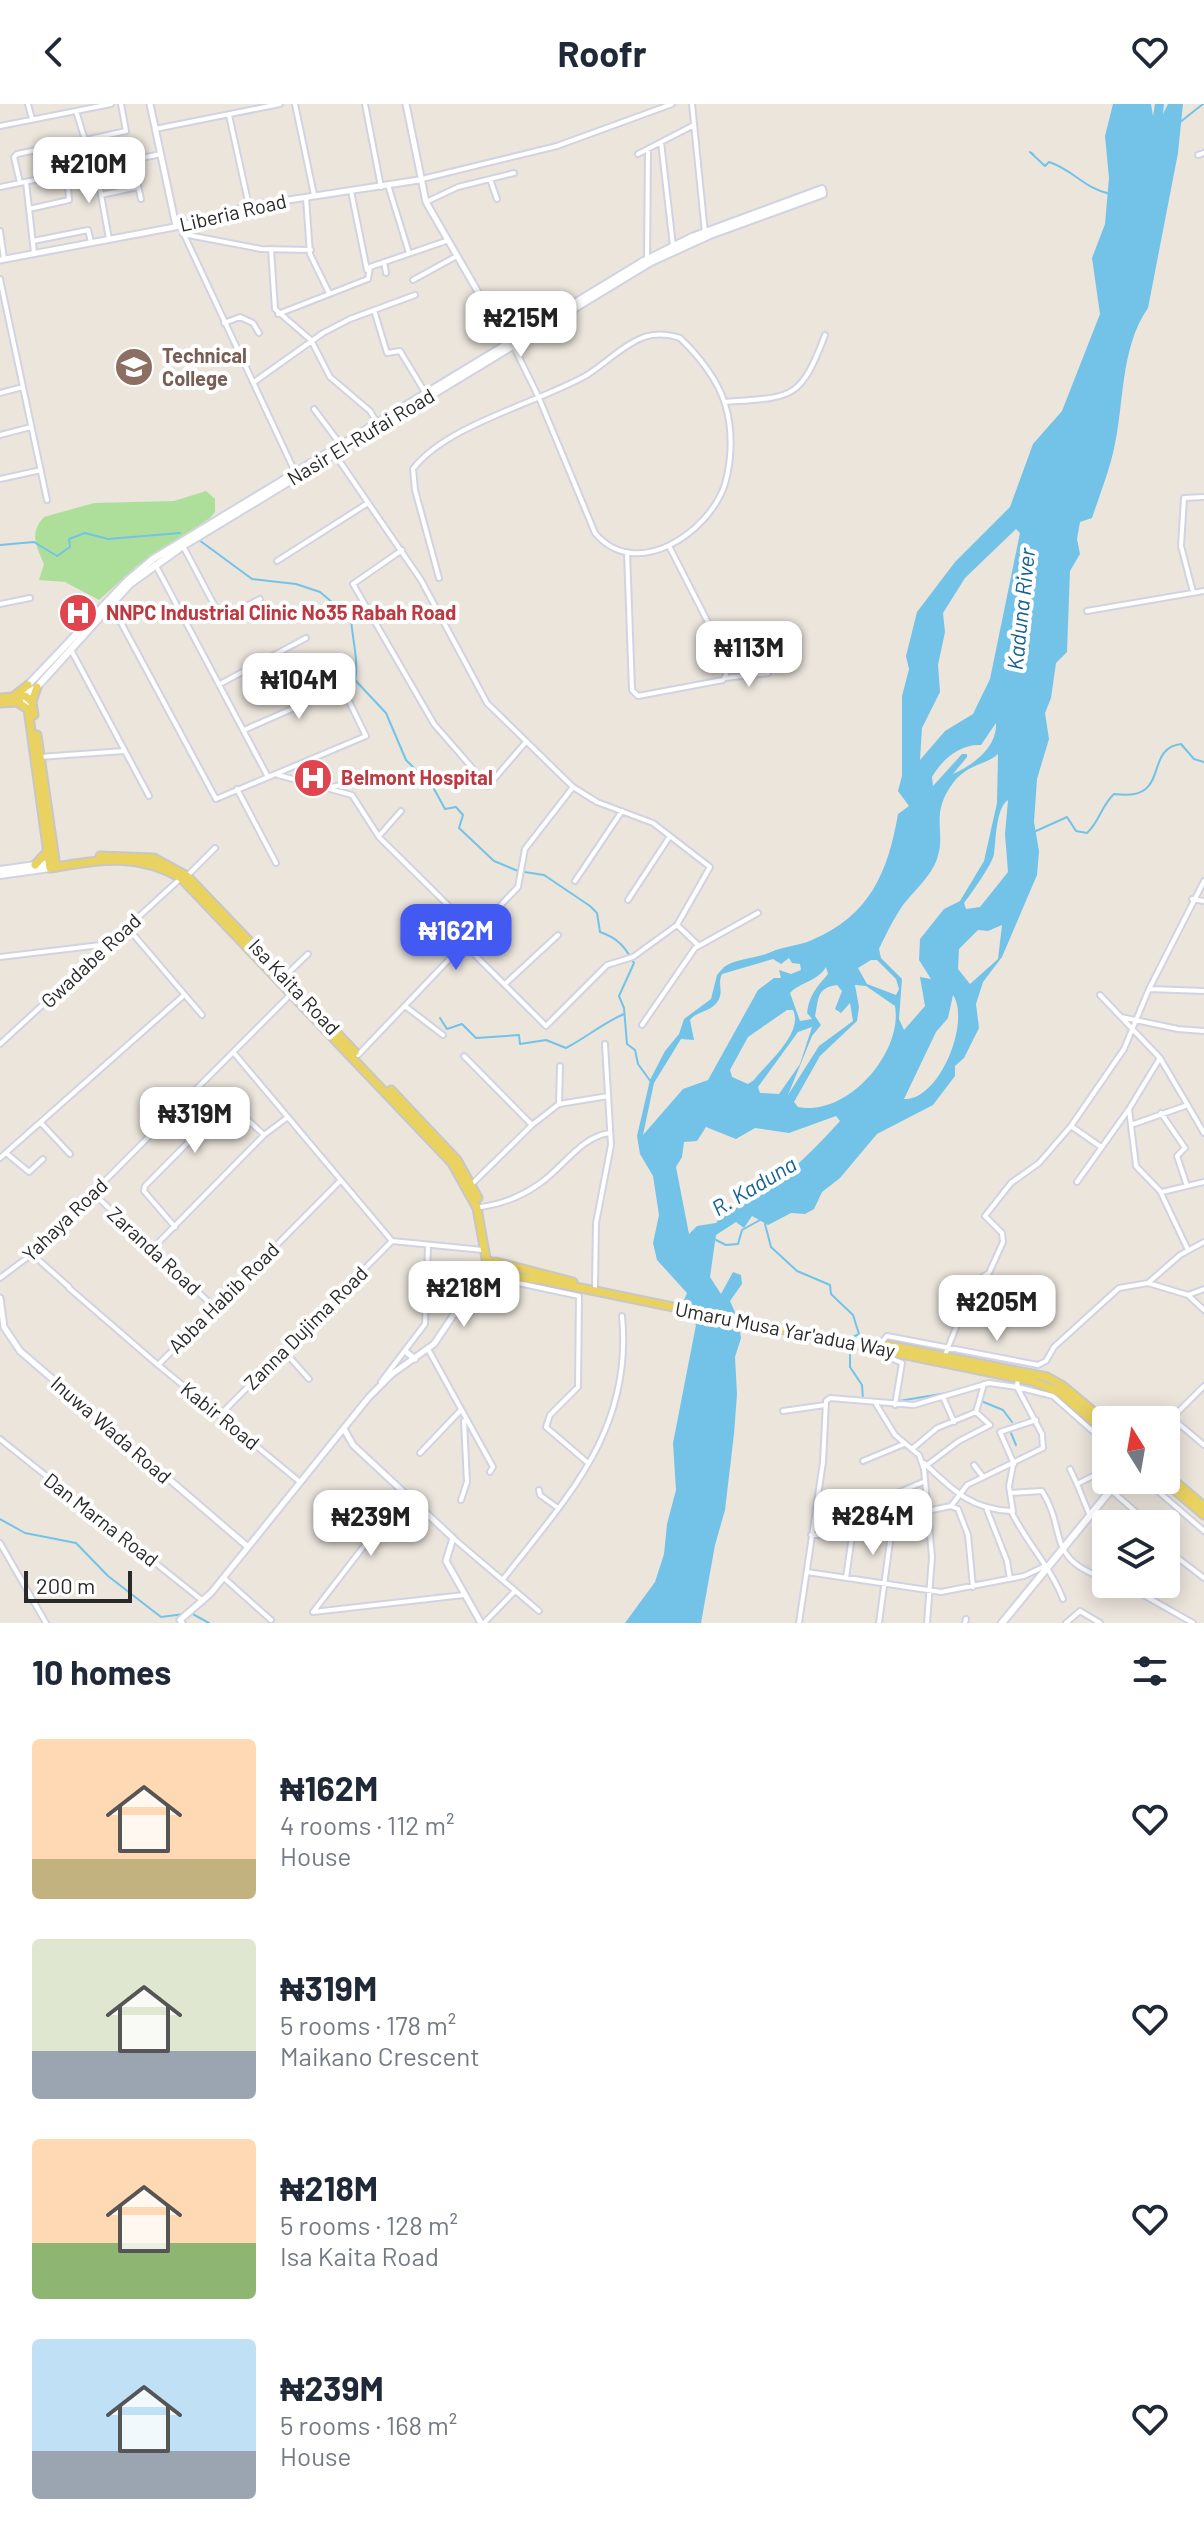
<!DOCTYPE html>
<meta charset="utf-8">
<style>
:root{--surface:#fff;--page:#f6f6f7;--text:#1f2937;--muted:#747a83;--accent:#4259f2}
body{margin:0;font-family:Barlow,sans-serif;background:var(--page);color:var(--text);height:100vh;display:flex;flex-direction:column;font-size:30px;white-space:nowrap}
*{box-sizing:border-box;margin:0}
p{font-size:26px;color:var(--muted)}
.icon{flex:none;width:44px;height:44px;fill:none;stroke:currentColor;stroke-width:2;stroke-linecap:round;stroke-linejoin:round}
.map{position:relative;height:1519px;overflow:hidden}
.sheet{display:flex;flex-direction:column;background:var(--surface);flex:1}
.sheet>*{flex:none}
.needle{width:52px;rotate:349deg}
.fabs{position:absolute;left:1092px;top:1302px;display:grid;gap:16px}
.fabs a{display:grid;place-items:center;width:88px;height:88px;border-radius:8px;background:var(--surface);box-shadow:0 4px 20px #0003;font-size:40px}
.scale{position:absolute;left:24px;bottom:20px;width:108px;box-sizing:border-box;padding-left:8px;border:4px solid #292929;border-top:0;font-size:22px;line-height:28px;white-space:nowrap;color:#292929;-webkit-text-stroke:6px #fff;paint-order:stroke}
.price{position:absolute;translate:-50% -68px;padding:0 18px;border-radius:16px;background:#fff;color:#222;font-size:26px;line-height:52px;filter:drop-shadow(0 2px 4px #0008)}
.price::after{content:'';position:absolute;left:50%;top:48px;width:24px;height:18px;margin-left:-12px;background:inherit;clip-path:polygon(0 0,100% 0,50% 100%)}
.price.current{background:var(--accent);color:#fff}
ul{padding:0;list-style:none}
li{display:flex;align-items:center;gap:24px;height:200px;padding:0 32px}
li span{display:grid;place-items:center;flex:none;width:224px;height:160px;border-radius:8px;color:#555}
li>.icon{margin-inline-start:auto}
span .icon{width:96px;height:96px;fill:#fffc;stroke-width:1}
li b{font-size:34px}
h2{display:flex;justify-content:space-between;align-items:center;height:96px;padding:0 32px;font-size:34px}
header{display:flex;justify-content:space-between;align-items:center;height:104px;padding:0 32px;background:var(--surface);font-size:36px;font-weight:700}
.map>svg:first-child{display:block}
.green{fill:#aedf9a}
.water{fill:#73c3e9;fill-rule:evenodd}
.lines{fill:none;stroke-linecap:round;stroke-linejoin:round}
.stream{stroke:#73c3e9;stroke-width:2}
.minor-casing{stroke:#d1d3e2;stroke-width:8}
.tertiary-casing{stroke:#d1d3e2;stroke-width:9}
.secondary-casing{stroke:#d1d3e2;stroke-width:10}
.primary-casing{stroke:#c7c7c7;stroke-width:11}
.minor{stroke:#fff;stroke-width:4}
.tertiary{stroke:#fff;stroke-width:5}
.secondary{stroke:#fff;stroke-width:6}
.primary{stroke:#ead261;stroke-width:7}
.labels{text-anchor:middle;stroke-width:8;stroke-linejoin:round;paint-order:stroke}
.street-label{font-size:20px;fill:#292929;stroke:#fff}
.education-label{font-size:20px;font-weight:bold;fill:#785e54;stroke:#fff;text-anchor:start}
.health-label{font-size:20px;font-weight:bold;fill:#be3a42;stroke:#fff;text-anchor:start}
.water-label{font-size:22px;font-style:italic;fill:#136093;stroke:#fff}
</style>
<header><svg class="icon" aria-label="back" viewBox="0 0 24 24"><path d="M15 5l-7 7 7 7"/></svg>Roofr<svg class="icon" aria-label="heart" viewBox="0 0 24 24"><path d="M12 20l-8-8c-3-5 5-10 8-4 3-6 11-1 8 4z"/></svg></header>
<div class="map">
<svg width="1204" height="1519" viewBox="0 0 1204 1519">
<rect width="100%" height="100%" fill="#ebe5dc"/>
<path class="green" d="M206,387L215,395V408L210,414L137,462L99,496L65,478L39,476L44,460C36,442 29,429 44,413L94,399L174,397Z"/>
<path class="water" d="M1113,0H1151L1153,12L1155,0H1164L1163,10L1168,0H1183L1178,49L1148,204C1119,246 1125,301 1113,349C1108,370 1099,393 1092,414L1080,418L1077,435L1080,450L1070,467L1067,548L1056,559L1051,594L1045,609L1049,635L1037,675L1034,718L1039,747L1037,771L1002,853L983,878L976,900L979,924L964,954L955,962V972L933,1001L877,1030L840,1074L822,1088L814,1105L805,1110L791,1109L768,1121L752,1112L744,1124L736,1118L716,1131L710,1173L721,1190L733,1168L741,1171L742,1180L730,1197L738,1215L741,1234L735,1253L737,1290L734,1330L725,1406L715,1441L701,1519H625L655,1478L664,1450L667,1420L676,1386L673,1339L696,1221L685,1212L681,1203L687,1189L657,1156L653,1139L659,1111L653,1072L640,1050L637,1032L650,976L665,947L679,930L684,915L711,895L717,871L724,863C738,854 755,855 771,848C784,842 799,842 812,836C869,812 888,769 898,710L909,702L898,687L902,672V592L909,565L906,552L917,508L955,458L1010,403L1033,340L1062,307L1100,210L1092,154L1105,120L1109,74L1105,32ZM1016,425L1020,429L990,575L973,610L945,627L920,656L922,624L940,588L938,561L945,528L943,509L965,474ZM996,619C997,644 973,661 953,670L967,653V650H962L933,682L932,673C942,656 959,640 981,641ZM998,650L997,699L984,757L960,797L944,805L920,835L919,856L931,875L920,873L925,902L904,926L899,915L902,875L881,854L879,845C886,830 894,814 903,801C913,788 926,777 934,762C950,729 927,714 953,679C967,660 986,661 998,650ZM1008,696L1005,730L1008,768L980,803L966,805L964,799C971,790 993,759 994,750C996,735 996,704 1008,696ZM1002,821L998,855L970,880L958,865L959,845L978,826L988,827ZM789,854L792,859L800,860L801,866L791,870L779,866L781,874H774L758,886L708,976L683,985L643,1031L654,979L681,935L694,936L690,916C698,906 710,909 718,897C724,887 717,880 722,870L773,855L781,860ZM871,856H877L896,875L899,885L896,891L867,880L858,864ZM826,863L828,870C817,883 809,891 807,909L812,915L800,917L790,889C799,879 818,877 826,863ZM837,881L842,887L835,905L841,909L850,899L853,917L819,942L788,991L812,932L821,921L815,912C819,895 816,884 837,881ZM855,881L866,882L895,902C903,949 847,1013 798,1003L794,998L820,952L857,917L859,903ZM953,891C971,918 939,997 904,995L936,928L948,914ZM787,906H793C804,929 767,959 754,976L748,980L732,973L730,966L748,933ZM812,923L800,960L779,990L760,989L758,983L798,928ZM836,1012L840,1017C815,1045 788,1071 757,1093C742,1103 728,1104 716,1119L697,1122L689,1130L676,1063L682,1053L684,1038L697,1037L706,1023L736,1035L755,1024L789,1029Z"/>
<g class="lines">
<path class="stream" d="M1179,19L1203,0
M1033,50L1030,48L1045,62L1049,58C1072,65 1085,85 1110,90
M199,436L252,475L296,480L320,488L351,514C352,535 359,556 355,576L386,609L406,656L433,683L445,705L456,703L463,711L459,724L494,757L518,767L544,771L590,802L597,809L600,828C618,834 625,843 634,859L619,892L624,904L627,940L635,946L638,960L651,978
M0,441L34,438L57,452L70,443L69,435L85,429L108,435L180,429
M1036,727L1067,713L1076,727L1087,729C1100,717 1101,702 1114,690C1173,698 1142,645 1181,640L1194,655L1204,658
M440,914L447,925L462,920L476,934L519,931L520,940L546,936L566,944C587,933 603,919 624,910
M765,1120L771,1143L797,1167L830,1181L831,1190L853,1211L859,1230L853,1233
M714,1135L726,1141L738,1140L742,1126L760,1116
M850,1241V1263L862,1281L863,1295
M899,1297L947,1289
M981,1297L1003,1306L1012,1318
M1011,1329L1016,1341
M0,1415L25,1429L76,1439L108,1472L161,1513L184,1510
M189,1508L209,1519"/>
<defs>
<path id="minor" d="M28,0L32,15
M295,0L314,91
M365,0L381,83
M692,0L705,129
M76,7L85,36L126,27L121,0
M229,11L249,102
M0,22L111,0
M155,25L280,0
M661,38L673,142
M638,50L694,21
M1198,51L1204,49
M132,56L141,95
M96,63L109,135
M422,75L557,42L672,0
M490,75L497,95
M26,78L34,149
M20,79L14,53L17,50L56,42L63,70
M388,81L409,149
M0,83L161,50
M351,87L367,166
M101,91L138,83
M306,94L310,150L329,189
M426,98L458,83L514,69
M29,105L69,96L67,69
M180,122L295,368
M0,127L4,155
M183,130L261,145L311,146
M33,137L88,126L91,138
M271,145L275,205L312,237
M647,155L648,45
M384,158L386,169
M0,175L47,396
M413,176L455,153
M374,206L387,249L400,247L426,290
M278,210L368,175L370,163L446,137
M224,219L240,213L253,219L259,229
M312,238L330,273L370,307L377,319
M254,278L323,229L350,215L415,191
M0,289L23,283
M725,298C793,293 800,297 825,231
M314,305L341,341
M0,331L31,323
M334,349L421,476L487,599L573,683L597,698L653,719L710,763L677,821L633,853L607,861L546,922L464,840
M0,375L41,366
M183,442L221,514L260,495
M402,446L353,480L434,620L488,682L525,639
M627,448L632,586L638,592L723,576L726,571L717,536L669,442
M277,457L368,399
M155,460L268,673
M439,474L415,386L413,365C446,321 538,299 587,271C606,259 623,241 644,233C656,229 668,230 680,234C698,251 718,276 725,300C733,325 732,355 725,380C709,429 636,478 595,429L539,294L513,241
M1193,488L1181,442L1184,394L1204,393
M0,500L30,494
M111,500L216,695L366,632L342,583L244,626
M1087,507L1204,487
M71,546L149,692
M725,574L768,569
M220,580L306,534
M39,653L124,647
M278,671L352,691L379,733L475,828
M330,683L379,675
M237,685L276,759
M379,732L401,707
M187,772L215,744
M575,777L622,707
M1192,795L1204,797
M628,796L670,732
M677,821L698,841
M127,823L202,911
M0,853L109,840
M285,872L308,850
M505,880L558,831
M1149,885L1204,887
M1100,891L1160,954L1204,1029
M405,902L443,931
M1121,913L1178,925L1204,927
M642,921L695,844L758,809
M0,940L181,774
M234,949L392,1137L483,1146
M358,951L518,783L525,745L573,683
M464,952L532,1021
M559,1000L560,962
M1129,1005L1136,1062L1160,1087L1188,1146
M1161,1009L1185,1044L1177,1052L1187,1082
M41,1019L70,1050
M1131,1021L1185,1002
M1071,1022L1101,1043
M6,1049L29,1068L43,1055
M0,1054L183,892
M1077,1078L1129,1005L1160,954
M472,1080L532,1021L559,1000L608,992
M1162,1088L1204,1078
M93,1089L215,1204
M481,1103C502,1100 522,1092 539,1080C562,1065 581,1032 610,1029
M175,1123L144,1087L145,1082L225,1001H232L264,1031
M153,1144L264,1031L288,1013
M32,1150L69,1183
M504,1172L509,1177L579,1192L578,1283L550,1311L546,1323L588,1359
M0,1174L32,1150L292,889
M1148,1179L1188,1191L1204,1206
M595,1183L596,1119L611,1041L605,940
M69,1184L158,1261L339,1078
M1188,1191L1204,1185
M880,1240L887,1232L1038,1261L1046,1257L1054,1243L1119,1184L1148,1179L1180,1151L1204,1138
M428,1245L493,1363L490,1368
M884,1245V1251L902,1259L895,1301
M284,1247L309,1275
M945,1251L963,1206L965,1184L989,1169L1003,1138L1002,1129L985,1112L1011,1079L1039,1059L1071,1022L1124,945L1149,885L1204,777
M157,1260L300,1378
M381,1278L425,1220L428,1144
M943,1293L954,1318
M876,1300L895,1331L919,1351L924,1365L932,1453L927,1519
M783,1307L825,1301
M976,1308L984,1280
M220,1311L392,1137
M1172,1314L1204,1282
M1166,1321L1172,1314L1204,1341
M0,1335L203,1497
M912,1345L937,1324L976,1308
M420,1349L460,1307
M863,1357L904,1340
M924,1359C953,1386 970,1405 1011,1407C1026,1438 1050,1462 1063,1495
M1014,1360L1000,1328L1036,1316
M927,1361L959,1337L990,1321L976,1308
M974,1361L983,1373
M1070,1365L1077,1380
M1145,1376L1204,1427
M539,1386L540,1391L558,1404
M1112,1387L1137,1409
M405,1389L313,1508L464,1491
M1010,1389L1042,1387C1068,1428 1044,1454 1106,1475
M461,1396L467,1378L464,1317
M951,1402L967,1381L1043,1344L1042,1330L1017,1283L1053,1292L1106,1339
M816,1404L857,1406L923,1378
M987,1406L1007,1457L1010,1475
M927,1407L951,1402L958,1405L968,1431L973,1483
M1013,1408L1009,1382L1013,1361
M1090,1412L1077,1380L1093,1372
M811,1431L891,1430L928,1422
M453,1434L539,1507
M0,1439L46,1519
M1166,1445L1204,1474
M1166,1455L1173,1450
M807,1468L941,1488L1024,1472L1045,1462
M1100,1473L1106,1466
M224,1474L271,1516
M504,1474C569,1391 633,1325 622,1212
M846,1474L852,1432
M1124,1480L1193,1519
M484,1519L514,1488
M799,1519L823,1358L826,1297L830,1294L914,1301L989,1279L1017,1283L1018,1274
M879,1519L891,1430
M965,1519L966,1515
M1066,1519L1080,1507L1100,1519"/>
<path id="tertiary" d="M150,0L176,122
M406,0L426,98L508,240
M0,156L180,122L249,102L419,76
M475,1182L493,1170
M0,1194L4,1223L20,1247L248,1443
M405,1247L415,1255
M344,1325L353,1341L453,1434L446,1457L481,1519
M182,1519L180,1516L211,1489L369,1293L392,1270L434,1240L486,1163"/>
<path id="secondary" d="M23,593C28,590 32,586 37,583L130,480L183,442L651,158L710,131L823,90L822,85L692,133L642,158L153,455L127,477L28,581L25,592L28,605
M0,766L50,759
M0,771L50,764
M1002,1519L1119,1376"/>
<path id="primary" d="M14,592L28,581
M0,594L25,592L32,598L34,611
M32,598L37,583
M0,599L17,598L28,605L50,764C100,756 135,748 181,774L452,1059L477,1104L487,1160
M37,631L56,763
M100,752L154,754L187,772L355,948
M35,761L48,747
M391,986L457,1056L478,1094
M496,1158L573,1178
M495,1170L499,1162L490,1157L485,1165L491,1170L542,1176L1032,1277L1059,1288L1106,1328
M887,1241L1047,1273L1063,1282L1106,1318
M1166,1370L1204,1402
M1163,1376L1204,1411"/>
</defs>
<use href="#minor" class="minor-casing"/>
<use href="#tertiary" class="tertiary-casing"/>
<use href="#secondary" class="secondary-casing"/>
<use href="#primary" class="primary-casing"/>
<use href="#minor" class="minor"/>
<use href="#tertiary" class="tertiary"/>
<use href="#secondary" class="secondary"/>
<use href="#primary" class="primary"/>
</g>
<defs>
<symbol id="university-disc" viewBox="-11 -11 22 22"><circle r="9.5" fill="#8d6e63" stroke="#fff"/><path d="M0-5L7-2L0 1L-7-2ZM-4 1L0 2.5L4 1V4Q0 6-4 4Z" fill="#fff"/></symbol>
<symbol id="hospital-disc" viewBox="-11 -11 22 22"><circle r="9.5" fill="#e0444e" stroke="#fff"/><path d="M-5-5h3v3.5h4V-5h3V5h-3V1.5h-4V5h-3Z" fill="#fff"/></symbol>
</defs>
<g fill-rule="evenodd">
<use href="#university-disc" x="112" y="241" width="44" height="44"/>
<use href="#hospital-disc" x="56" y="487" width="44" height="44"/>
<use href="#hospital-disc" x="291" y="652" width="44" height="44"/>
</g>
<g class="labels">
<g class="street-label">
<text transform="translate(233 109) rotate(-13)" y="7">Liberia Road</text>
<text transform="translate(361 333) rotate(-31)" y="7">Nasir El-Rufai Road</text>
<text transform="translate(91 857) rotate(-43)" y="7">Gwadabe Road</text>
<text transform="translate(294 883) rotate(47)" y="7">Isa Kaita Road</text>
<text transform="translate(65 1116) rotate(-44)" y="7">Yahaya Road</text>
<text transform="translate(154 1147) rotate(43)" y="7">Zaranda Road</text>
<text transform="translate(224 1194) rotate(-45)" y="7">Abba Habib Road</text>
<text transform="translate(306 1224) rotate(-45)" y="7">Zanna Dujima Road</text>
<text transform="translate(785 1226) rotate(11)" y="7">Umaru Musa Yar'adua Way</text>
<text transform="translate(220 1312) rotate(39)" y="7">Kabir Road</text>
<text transform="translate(111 1326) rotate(41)" y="7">Inuwa Wada Road</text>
<text transform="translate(101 1416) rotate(38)" y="7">Dan Marna Road</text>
</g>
<g class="education-label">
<text x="162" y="259">Technical<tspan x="162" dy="23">College</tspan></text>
</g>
<g class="health-label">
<text x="106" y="516">NNPC Industrial Clinic No35 Rabah Road</text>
<text x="341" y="681">Belmont Hospital</text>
</g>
<g class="water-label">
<text transform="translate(1021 505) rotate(-84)" y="8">Kaduna River</text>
<text transform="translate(754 1082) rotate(-31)" y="8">R. Kaduna</text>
</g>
</g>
</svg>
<div class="fabs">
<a><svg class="needle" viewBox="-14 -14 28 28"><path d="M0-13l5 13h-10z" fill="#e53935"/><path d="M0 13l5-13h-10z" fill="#747a83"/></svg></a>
<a><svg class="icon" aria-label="layers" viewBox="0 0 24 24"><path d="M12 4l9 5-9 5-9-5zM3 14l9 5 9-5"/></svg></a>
</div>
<div class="scale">200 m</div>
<b class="price" style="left:89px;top:101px">₦210M</b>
<b class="price" style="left:521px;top:255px">₦215M</b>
<b class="price" style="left:749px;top:585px">₦113M</b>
<b class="price" style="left:299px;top:617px">₦104M</b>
<b class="price current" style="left:456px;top:868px">₦162M</b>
<b class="price" style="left:195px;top:1051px">₦319M</b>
<b class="price" style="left:464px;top:1225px">₦218M</b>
<b class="price" style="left:997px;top:1239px">₦205M</b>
<b class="price" style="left:873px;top:1453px">₦284M</b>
<b class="price" style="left:371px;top:1454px">₦239M</b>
</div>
<section class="sheet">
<h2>10 homes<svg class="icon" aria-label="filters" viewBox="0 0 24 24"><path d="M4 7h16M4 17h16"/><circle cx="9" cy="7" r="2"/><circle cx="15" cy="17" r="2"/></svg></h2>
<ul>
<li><span style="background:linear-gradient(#ffd9b3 75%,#c2b280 0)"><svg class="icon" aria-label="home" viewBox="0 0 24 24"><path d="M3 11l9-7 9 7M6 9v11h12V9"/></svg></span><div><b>₦162M</b><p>4 rooms · 112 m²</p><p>House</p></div><svg class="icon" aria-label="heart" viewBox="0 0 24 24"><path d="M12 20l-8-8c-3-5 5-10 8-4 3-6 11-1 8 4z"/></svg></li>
<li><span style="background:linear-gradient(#dfe7d0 70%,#9aa5b1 0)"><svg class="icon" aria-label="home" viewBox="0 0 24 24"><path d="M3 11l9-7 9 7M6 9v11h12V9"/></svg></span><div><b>₦319M</b><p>5 rooms · 178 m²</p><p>Maikano Crescent</p></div><svg class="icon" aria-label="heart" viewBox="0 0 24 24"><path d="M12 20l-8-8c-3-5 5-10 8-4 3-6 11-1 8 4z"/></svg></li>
<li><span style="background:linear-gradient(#ffd9b3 65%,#8fb573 0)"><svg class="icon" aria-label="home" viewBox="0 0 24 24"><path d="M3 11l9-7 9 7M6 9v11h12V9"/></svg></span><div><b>₦218M</b><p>5 rooms · 128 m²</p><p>Isa Kaita Road</p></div><svg class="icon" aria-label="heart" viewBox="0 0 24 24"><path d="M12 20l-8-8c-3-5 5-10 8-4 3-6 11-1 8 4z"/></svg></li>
<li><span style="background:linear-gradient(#bfe0f5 70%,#9aa5b1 0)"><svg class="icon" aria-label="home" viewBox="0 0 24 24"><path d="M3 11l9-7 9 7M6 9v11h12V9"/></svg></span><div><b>₦239M</b><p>5 rooms · 168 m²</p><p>House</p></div><svg class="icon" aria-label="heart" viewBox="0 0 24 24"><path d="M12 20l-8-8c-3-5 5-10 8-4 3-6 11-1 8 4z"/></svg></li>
</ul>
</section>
